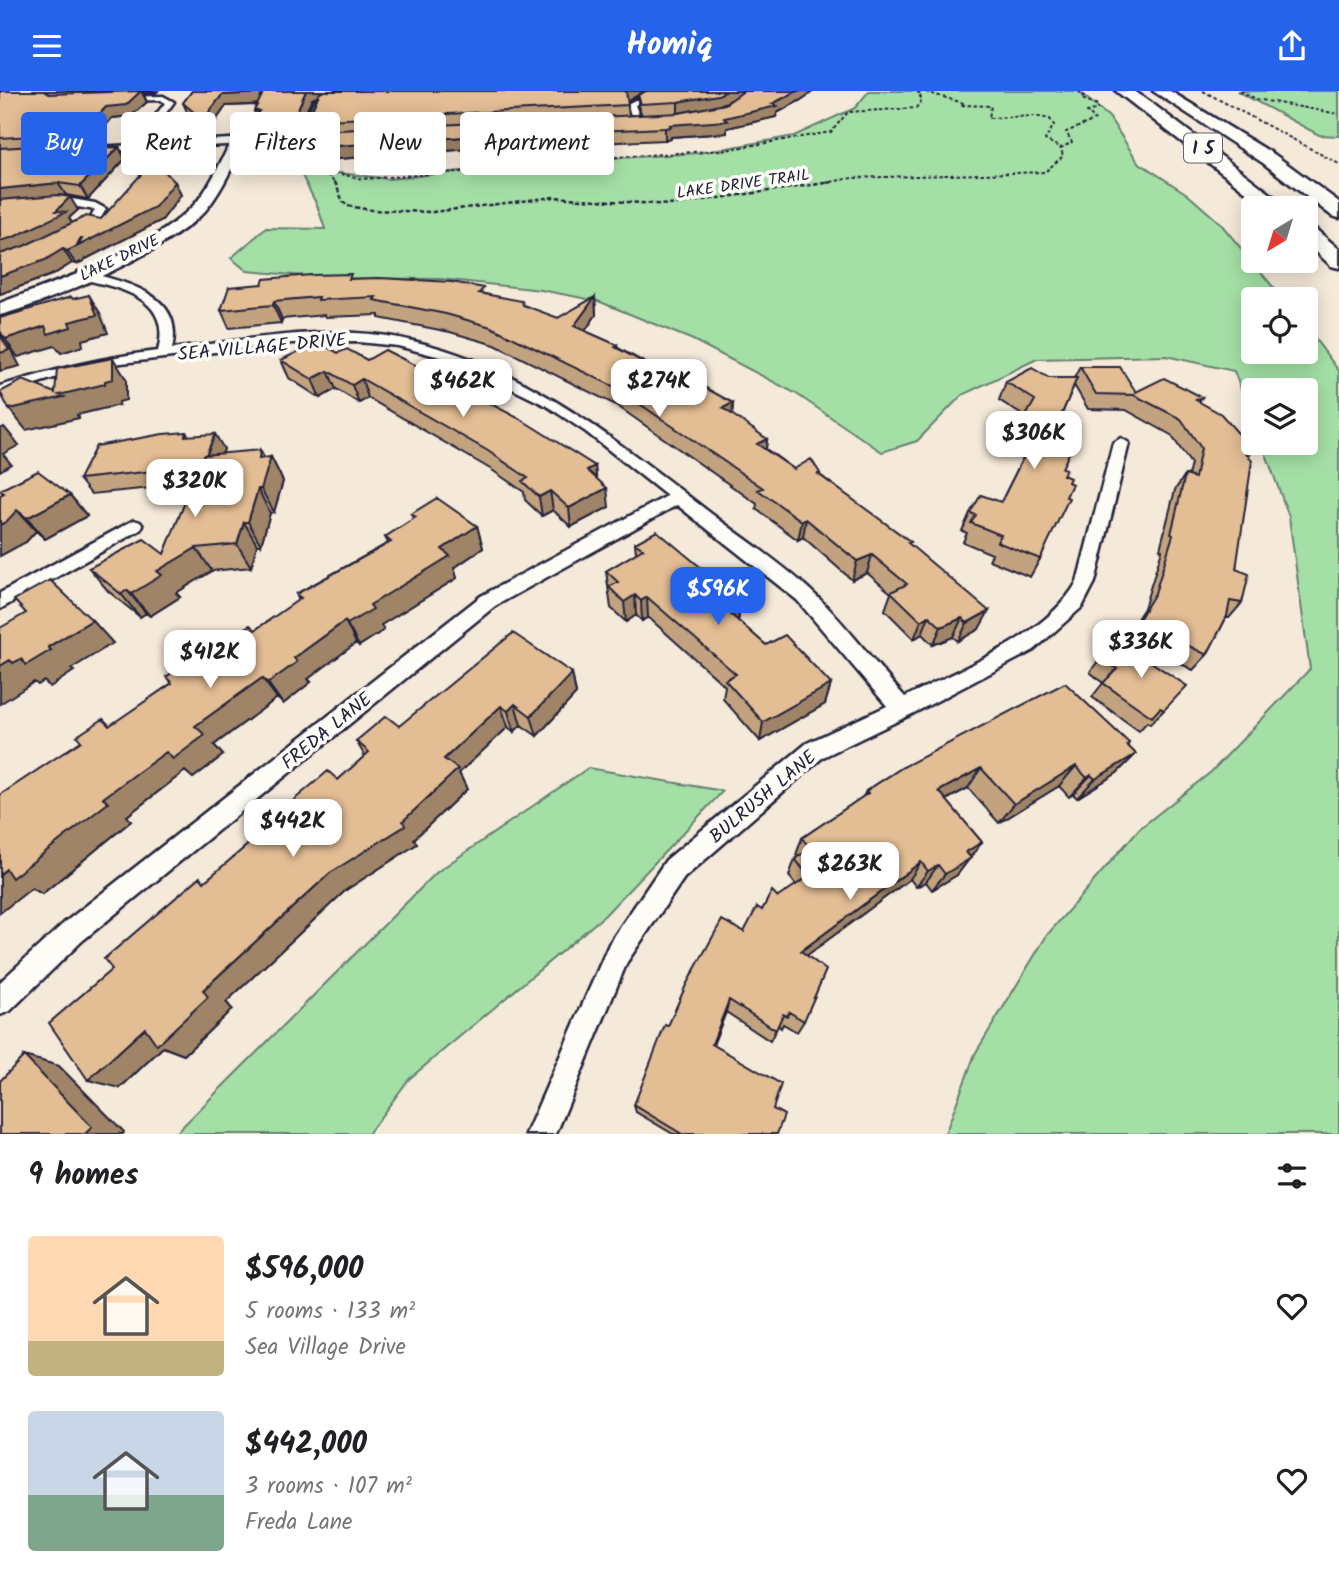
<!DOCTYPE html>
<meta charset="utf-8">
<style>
:root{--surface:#fff;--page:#f6f6f6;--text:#202124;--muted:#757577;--accent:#2563eb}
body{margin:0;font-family:Kalam,sans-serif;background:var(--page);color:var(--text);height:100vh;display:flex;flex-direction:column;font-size:26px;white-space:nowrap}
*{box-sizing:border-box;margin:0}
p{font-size:23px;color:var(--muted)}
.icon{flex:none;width:38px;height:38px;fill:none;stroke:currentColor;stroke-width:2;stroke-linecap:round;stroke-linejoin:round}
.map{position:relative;height:1043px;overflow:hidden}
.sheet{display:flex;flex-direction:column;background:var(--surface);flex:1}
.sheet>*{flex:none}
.guide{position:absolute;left:21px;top:21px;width:700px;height:63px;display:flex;gap:14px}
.needle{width:46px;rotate:218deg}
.tools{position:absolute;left:1241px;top:105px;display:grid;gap:14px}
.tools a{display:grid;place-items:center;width:77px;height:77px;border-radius:7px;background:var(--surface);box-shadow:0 4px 18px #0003;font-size:35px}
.price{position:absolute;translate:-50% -60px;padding:0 16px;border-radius:14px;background:#fff;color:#222;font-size:23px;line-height:46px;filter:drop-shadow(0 2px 4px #0008)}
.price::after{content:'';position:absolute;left:50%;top:42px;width:21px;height:16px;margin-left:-10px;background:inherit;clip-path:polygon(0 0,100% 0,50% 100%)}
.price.on{background:var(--accent);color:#fff}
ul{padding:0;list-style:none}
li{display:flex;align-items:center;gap:21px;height:175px;padding:0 28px}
li span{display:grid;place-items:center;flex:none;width:196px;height:140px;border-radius:7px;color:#555}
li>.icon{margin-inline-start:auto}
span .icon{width:84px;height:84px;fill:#fffc;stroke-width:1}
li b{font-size:30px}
h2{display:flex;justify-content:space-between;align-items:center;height:84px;padding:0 28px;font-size:30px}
.pill{padding:0 24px;border-radius:7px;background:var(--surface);box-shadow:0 4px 18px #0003;font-size:24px;line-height:63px}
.pill.on{background:var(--accent);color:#fff}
header{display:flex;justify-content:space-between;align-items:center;height:91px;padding:0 28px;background:var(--accent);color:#fff;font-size:32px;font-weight:700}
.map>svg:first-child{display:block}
.green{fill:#a4e0a6;stroke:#638170;stroke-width:2}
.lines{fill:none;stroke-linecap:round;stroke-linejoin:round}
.street-casing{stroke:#22223b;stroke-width:5}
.secondary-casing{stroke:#22223b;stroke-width:5}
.highway-casing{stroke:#22223b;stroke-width:5}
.path-far1{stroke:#22223b;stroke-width:2;stroke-dasharray:3.5 2.5;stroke-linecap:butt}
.path{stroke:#22223b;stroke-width:2.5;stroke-dasharray:4.5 2.5;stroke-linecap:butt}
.street{fill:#fdfcf7;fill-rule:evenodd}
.secondary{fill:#fdfcf7;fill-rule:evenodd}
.highway{fill:#fdfcf7;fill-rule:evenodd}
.wall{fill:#c3a37f;stroke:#22223b;stroke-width:2;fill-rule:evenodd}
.shaded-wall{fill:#9f8468;stroke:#22223b;stroke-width:2}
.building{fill:#e3bd94;stroke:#22223b;stroke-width:2}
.labels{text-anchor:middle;stroke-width:7;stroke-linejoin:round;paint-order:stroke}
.far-street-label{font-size:16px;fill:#22223b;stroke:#fdfcf7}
.shield{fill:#fdfcf7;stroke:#646373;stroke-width:2}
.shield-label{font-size:18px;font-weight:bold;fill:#22223b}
.street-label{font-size:19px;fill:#22223b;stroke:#fdfcf7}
</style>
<header><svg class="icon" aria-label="menu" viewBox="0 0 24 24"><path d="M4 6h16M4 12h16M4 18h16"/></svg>Homiq<svg class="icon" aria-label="share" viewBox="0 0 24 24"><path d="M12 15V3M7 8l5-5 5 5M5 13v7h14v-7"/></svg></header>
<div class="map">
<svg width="1339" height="1043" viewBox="0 0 1339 1043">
<rect width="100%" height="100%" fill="#f5e9d9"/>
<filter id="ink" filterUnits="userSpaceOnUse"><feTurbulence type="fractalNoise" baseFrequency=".0143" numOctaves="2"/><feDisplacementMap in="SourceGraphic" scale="14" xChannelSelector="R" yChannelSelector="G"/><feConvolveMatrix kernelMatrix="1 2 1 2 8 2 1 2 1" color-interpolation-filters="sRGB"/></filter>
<g filter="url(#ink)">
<path class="green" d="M869,0H1078L1109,26L1138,71L1187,103L1220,132L1283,208H1253V261H1306V236L1339,280V1043H945L975,963L1047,844L1139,738L1211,681L1310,578L1289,426L1262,352H1306V299H1253V329L1234,280L1166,265L1037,268L962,304L917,350L882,361L795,302L693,249L598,210L541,199L441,188L328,187L247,180L231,167L266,137L325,138L317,114L298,77L389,88L526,73L699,62L794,45L855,17Z
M1237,0H1339V45L1319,44Z
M588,677L723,700L605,824L409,988L368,1043H175L437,781Z"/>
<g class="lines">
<defs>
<path id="street" d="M336,0H347L320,12L306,47L299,49L314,9Z
M654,0H665L635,14L641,30L634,32L627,13Z
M163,5L174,11L143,53L282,45L286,48L282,51L92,61V57L95,56L133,54L165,12L161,9L121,10L118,6Z
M66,107L95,112L106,118L97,134L75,144L71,143V139L89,130L95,119L66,114L0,120V114Z
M82,180C123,191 186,202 172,258C246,249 325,233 399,247C518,270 612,346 705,418C740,445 778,469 810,499C844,530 874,572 905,606C960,578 1045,547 1077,491L1113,352L1121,347L1129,352L1095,491L1082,516L1034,559L910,624L823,666L684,787L627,871L556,1043H526L609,853L666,769L807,652L887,615L797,509L677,414L495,515L82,850L10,920L0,924V891L64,832L481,505L667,405L586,341L547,315L455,270L398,255L358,251L292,252L113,273L70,282L0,304V295C53,279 103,266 158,260C173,205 118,197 78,187V181Z
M134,429L140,431L143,435L140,439L0,518V502Z"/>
<path id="secondary" d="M238,46L245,50C233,74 222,100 205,120C169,159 52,211 0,224V212C61,189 146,162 193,115C210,97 220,72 231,50Z"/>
<path id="highway" d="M1116,0H1134L1149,10L1289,117H1267Z
M1153,0H1170L1275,64L1339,111V127L1332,125L1263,72Z
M1306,134L1313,136L1339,158V177L1331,175L1306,151Z"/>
</defs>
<use href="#street" class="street-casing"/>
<use href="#secondary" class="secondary-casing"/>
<use href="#highway" class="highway-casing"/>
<path class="path-far1" d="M1203,0L1339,73
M1240,0L1256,8L1339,23
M926,1L963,12L961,14L991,15L989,27L1035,25L1050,28L1054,34L1045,49L1061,57
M246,76L322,78L335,92
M331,84L332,81L362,88L500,78L523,72L725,59L831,41L848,21L916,17L922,9L918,2L926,0
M825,92L852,87L1045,81L1063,65L1061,57L1072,51L1066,41L1095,29L1087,21L1098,18V14L1082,8L1084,4L1078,0"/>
<path class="path" d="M335,91L343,111L348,115L371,119L433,121L554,106L669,114L833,91"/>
<use href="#street" class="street"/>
<use href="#secondary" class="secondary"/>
<use href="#highway" class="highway"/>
</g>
<path class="wall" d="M0,0H158L156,2H143L147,11L131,25L112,27L89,54L72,55L74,58L119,56L125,68L88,108L66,104L78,119L69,127L72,132L101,128L175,91L181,104L162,129L86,168L85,167L84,170L76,173L72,172L54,183L0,203Z
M192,0H814L801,9L777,22L776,26L727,37V42L671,46V48L665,49L552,54L550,52L312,70L311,67L268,70L267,67H259L254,55L269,43L267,39L259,38L255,26L256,25L254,20L257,14L226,15L208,41L188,23L183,12ZM638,4V15L642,24H629L627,9ZM317,5L307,30L310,41H297L312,8Z
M353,188L485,203L558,227L595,206L596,224L585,240L617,254L618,257L665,283L733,312L732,324L767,348L766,358L794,378L820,384L910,454L979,538L958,550L953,546L933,554L922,543L914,548L885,519L891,502L867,482L852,489L803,446L798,449L756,418L757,413L616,314L495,254L450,241L379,227V224L325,226L324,224L282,228L281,232L229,237L221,219Z
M338,262L367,269L595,375L596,387L609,416L571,436L553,419L542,425L525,409L524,401L492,379L368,307L359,312L336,298L320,307L289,287L281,269Z
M1080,276L1136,301L1202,306L1199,311L1253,359L1248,365L1236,478L1242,512L1229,527H1226L1207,564L1193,579L1126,545L1144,517L1162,459L1160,458L1175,399L1185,384L1188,385L1191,373L1171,344L1126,319L1088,318L1074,294L1058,332L1068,343L1062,377L1063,384L1040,468L1030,486L989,469L992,463L963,451L967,442L962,440L970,422L1001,411L1024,365L1009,360L1025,326L999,309L1006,291L1049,287H1074Z
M186,341L189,345L224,358L222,362L265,367L271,366L283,390L274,421L270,422L261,454H257L251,476L212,480L176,502L180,506L150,525L146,522L140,526L108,500L89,477L164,463L193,393L91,403L79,388Z
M0,399L70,404L87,425L45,448L36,440L26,451L3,402Z
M411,423L477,435L483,457L454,477L457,487L381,534L384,539L359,555L356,552L308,588L311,591L283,613L277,607L214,654L223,664L193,687L185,680L127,725L131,730L42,803L32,797L81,650L103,628L110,635L172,592L203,566L255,539L299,509L296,503L388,452L385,446L413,428Z
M635,452L741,510L738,530L766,554L831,593L825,613L760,650L723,608L725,595L648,526L642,530L636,524L626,531L611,517L606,480L636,462Z
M1118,549L1164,619L1150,633L1147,631L1139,640L1092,606L1103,592L1090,581L1101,566Z
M572,582L576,603L537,645L521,634L514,641L508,636L459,682L467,698L414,748L417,753L346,799L226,911L232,918L184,964L163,956L120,997L112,878L205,790L338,689L365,665L356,650L399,635Z
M1129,652L1127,655L1136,663L1117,682L1077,707L1073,703L1069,706L1059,695L999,732L968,697L946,709L982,751L957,784L932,799L926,791L916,796L910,788L807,864L804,930L797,941L783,933L781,937L778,934L770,950L726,921L713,954L773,1018L777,1043H673L636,1021L634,1014L668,935L762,819L796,794L789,785L795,768L798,766L796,764L802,747L863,706L866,700L903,676Z"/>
<path class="shaded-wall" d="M141,0L147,11L131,25L112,27L89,54L82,42L106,16Z
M306,0H330L312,8L296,42L292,31Z
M625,0H648L626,10Z
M727,0H741V5L717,15L678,22V11Z
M797,0H814L801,9L777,22L776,26L727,37V42L671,46V48L665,49V37L670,34L724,27L772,13Z
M263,2L267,13L226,15L208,41L203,29L222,4Z
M549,40L550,52L312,70L307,57Z
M119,56L125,68L88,108L80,95Z
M175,91L181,104L162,129L86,168L85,167L84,170L76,173L67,160L80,148L82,152Z
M58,92L66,104L0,112V98Z
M70,106L78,119L69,127L74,135L0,167V150L56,120Z
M63,158L72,172L54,183L0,203V185Z
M89,204L100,222L108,242L82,249L83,255L61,262L55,255L18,266L5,248L45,235L69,231Z
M595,206L596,224L576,253L574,235Z
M274,210L282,228L281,232L273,214Z
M0,242L7,251L20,275L0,280Z
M113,267L126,288V309L119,311V314L77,324L79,327L26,339L9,318L105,290Z
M328,280L336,298L320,307L312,288Z
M362,288L368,307L359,312L352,294Z
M733,312L732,330L723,317Z
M4,336L19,354L3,363L11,373L0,380V338Z
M215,343L224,358L211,391L202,375Z
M767,348L765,366L757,353Z
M260,359L268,374L271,366L283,390L274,421L261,398L259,368Z
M595,375L597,394L587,379Z
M607,397L609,416L571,436L569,417Z
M258,398L270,422L261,454L248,431Z
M550,400L553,419L542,425L539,406Z
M70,404L87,425L45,448L27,427Z
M17,419L36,440L26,451L0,465V434Z
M806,428L803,446L798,449L802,430Z
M244,431L257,454L251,476L237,453Z
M477,435L483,457L454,477L457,487L381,534L384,539L359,555L347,533L370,514L442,458Z
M196,457L212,480L176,502L180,506L150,525L131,503L157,480Z
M872,464L867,482L852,489L857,470Z
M127,499L146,522L140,526L121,503Z
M635,504L636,524L626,531L624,511Z
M647,506L648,526L642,530L641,510Z
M741,510L738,531L728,521Z
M989,520L979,538L958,550L967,532Z
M929,525L922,543L914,548L921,530Z
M962,527L953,546L933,554L941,536Z
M92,529L113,552L71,578L74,580L50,596L44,590L38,594L34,591L0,613V575L10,569L21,568L48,556Z
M345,530L356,552L308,588L311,591L283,613L268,592L294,567Z
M572,582L576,603L537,645L531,625Z
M262,587L277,607L214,654L223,664L193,687L185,680L127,725L131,730L42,803L32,797L0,822V783L103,707L195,635Z
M831,593L825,613L760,650L763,631Z
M515,613L521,634L514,641L508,620Z
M501,615L508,636L459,682L467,698L414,748L417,753L346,799L226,911L232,918L184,964L163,956L120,997L88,989L145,937L203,899L330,782L403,730L444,668Z
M1136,663L1117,682L1077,707L1095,688Z
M1076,675L1059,695L999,732L1014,713Z
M981,677L968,697L927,719L939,700Z
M1091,684L1073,703L1069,706L1087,687Z
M982,751L957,784L932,799L945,783L966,761Z
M921,771L910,788L794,874L801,860Z
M938,774L926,791L916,796L928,780Z
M729,909L726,921L709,963L712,953Z
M24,965L59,975L124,1041L123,1043H85Z"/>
<path class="building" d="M0,0H47L46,1L49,3L141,0L126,14L106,16L82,42L0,47Z
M192,0H306L292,31L265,32L267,28L255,26L259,20H254L263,2L222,4L203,29L183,12Z
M324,0H626L628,14L307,30L319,3Z
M646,0H727L718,4L678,11L641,13L638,4Z
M744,0H797L772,13L777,15L724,27L727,30L670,34L671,36L665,37L551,42L549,40L307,57L308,55L264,57L265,54L254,55L260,43L679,22L725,13Z
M72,53L67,59L119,56L80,95L58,92L0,98V57Z
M154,69L175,91L155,116L78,155L82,148H80L76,156L67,160L63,158L45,169L0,185V163L24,155L86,125L101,128Z
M58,104L70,106L56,120L66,121L14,146L0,150V109Z
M351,183L349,188L379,187L452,191L484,197L479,202L522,210L523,214L558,227L595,206L574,235L617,254L615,256L665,283L673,279L733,312L723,317L767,348L757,353L794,378L811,368L820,382L818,383L911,451L908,452L989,520L967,532L962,527L941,536L929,525L921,530L891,501L907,493L872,464L857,470L806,428L802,430L758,399L763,397L615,296L491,236L446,223L374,209L376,206L318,209L319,206L274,210L273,214L221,219L229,196L262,193L264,188L311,184Z
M89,204L97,224L69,231L71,236L48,243L45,235L5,248L0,240V227L71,206L73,208Z
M0,244L9,259L0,262Z
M318,251L338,262L347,258L367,269L385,259L522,329L595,375L587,379L607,397L569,417L550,400L539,406L522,390L528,387L488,360L362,288L352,294L328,280L312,288L281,269Z
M113,267V288L105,290V293L59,304L64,306L9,318L0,301L23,289L55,302L57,278Z
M1080,276H1120L1136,301L1164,287L1202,306L1196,309L1221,323L1253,359H1244L1252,370L1236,478L1249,483L1242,512L1230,510L1227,525L1207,564L1138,530L1155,502L1173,444L1171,443L1185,384L1195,387L1201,357L1181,328L1134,304L1096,303Z
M1032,277L1049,287H1077L1058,332L1071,336L1068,343L1077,346L1062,377L1066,378L1063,384L1070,387L1068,391L1072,393L1066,406L1069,407L1040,468L997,451L1001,444L971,432L976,424L970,422L981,404L1001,411L1033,347L1017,341L1035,309L1006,291Z
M186,341L185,345L215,343L206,364H204L200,375L79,388L96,355L163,343Z
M260,359L259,368L271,366L261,398H258L248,431H244L237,453L196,457L157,480L162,484L131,503L127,499L121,503L89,477L144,448L164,463L204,364Z
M38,380L70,404L27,427L17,419L6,431L0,434V404L4,402L0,399Z
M437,407L477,435L442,458L450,465L370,514L373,518L347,533L345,530L294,567L297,571L268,592L262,587L195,635L205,644L173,668L166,661L103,707L108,712L12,787L6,778L0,783V704L81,650L77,645L103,628L109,635L172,592L166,586L200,563L203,566L250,534L255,539L301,507L296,503L391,451L385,446L416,426L411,423Z
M657,440L741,510L728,521L766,554L785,544L831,593L763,631L725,589L736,583L647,506L641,510L635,504L624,511L609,496L618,491L606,480L643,458L635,452Z
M50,489L92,529L48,556L51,559L26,574L21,568L13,572L10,569L0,575V537L26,522L14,509Z
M513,542L572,582L531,625L515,613L508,620L501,615L444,668L458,678L403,730L405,735L330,782L203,899L208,906L157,954L145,937L88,989L49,932L112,878L104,868L200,786L204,791L265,739L262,736L328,680L338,689L369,661L356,650L386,625L399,635Z
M1118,549L1187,595L1164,619L1160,617L1152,626L1103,592L1117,578L1101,566Z
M1065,592L1129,652L1127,654L1136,663L1095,688L1091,684L1087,687L1076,675L1014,713L981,677L939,700L982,751L966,761L971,767L945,783L938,774L928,780L921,771L801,860L826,879L804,930L789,921L787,925L783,923L776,939L729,909L712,953L781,993L773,1018L784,1024L777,1043H682L634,1014L665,934L668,935L686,894L722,829L744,841L757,816L762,819L772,800L778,806L809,785L795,768L810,757L802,747L868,702L866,700L903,676Z
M24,965L92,1036L85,1043H0V990Z"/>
</g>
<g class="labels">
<g class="far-street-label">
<text transform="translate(743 92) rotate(-8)" y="6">LAKE DRIVE TRAIL</text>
<text transform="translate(119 166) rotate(-26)" y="6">LAKE DRIVE</text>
</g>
<rect class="shield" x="1184" y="42.5" width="38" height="29" rx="5"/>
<g class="shield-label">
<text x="1203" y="63">I 5</text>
</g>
<g class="street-label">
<text transform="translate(262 255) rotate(-5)" y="7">SEA VILLAGE DRIVE</text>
<text transform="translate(326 639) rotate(-39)" y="7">FREDA LANE</text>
<text transform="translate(762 705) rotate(-40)" y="7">BULRUSH LANE</text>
</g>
</g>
</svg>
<div class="tools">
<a><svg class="needle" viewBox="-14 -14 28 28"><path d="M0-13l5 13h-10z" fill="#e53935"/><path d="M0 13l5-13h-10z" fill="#757577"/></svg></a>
<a><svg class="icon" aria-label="locate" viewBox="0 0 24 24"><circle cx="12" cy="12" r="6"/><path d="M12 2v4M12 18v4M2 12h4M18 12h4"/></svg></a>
<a><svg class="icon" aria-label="layers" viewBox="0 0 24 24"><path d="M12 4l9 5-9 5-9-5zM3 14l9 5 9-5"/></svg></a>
</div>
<b class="price" style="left:463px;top:328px">$462K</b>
<b class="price" style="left:659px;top:328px">$274K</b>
<b class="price" style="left:1034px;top:380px">$306K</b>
<b class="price" style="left:195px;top:428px">$320K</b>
<b class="price on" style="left:718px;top:536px">$596K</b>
<b class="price" style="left:1141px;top:589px">$336K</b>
<b class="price" style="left:210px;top:599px">$412K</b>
<b class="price" style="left:293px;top:768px">$442K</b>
<b class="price" style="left:850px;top:811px">$263K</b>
<div class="guide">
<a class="pill on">Buy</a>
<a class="pill">Rent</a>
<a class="pill">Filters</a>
<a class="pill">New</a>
<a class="pill">Apartment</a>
</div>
</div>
<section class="sheet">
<h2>9 homes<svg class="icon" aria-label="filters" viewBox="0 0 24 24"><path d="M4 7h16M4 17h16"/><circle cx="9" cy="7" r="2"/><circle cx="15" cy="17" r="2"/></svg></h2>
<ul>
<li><span style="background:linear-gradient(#ffd9b3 75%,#c2b280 0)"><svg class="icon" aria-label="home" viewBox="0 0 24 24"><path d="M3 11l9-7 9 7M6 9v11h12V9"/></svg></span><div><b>$596,000</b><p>5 rooms · 133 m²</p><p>Sea Village Drive</p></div><svg class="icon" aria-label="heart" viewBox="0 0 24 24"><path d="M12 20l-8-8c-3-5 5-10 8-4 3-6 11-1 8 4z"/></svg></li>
<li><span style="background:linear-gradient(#c9d6e8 60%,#7fa58c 0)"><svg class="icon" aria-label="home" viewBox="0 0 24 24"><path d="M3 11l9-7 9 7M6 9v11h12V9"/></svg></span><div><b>$442,000</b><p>3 rooms · 107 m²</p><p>Freda Lane</p></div><svg class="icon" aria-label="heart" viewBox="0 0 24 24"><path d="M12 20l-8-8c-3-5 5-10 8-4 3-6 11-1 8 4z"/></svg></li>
</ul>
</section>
